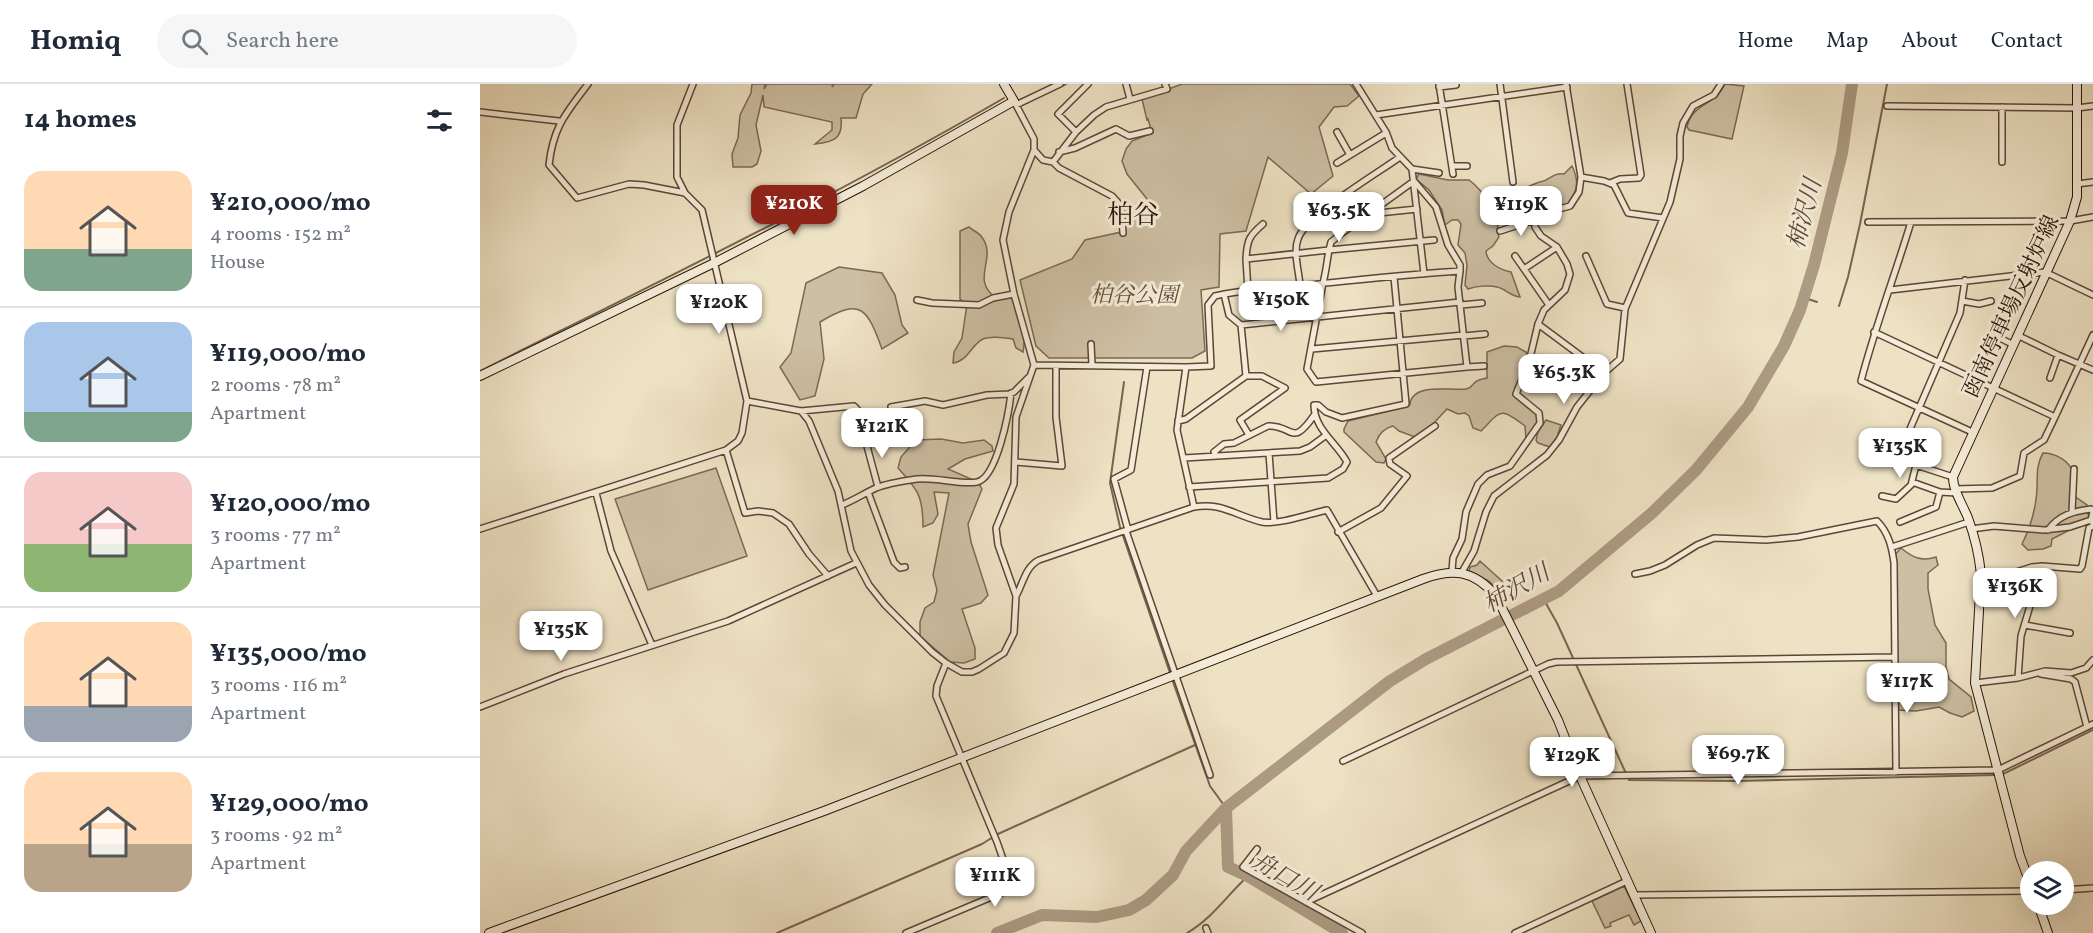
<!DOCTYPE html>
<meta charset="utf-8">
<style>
:root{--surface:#fff;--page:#f6f6f7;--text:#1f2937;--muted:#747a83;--line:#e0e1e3;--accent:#8f2418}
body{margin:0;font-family:Vollkorn,"Noto Serif JP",serif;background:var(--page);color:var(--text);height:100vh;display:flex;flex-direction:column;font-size:22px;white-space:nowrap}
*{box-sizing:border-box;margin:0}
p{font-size:20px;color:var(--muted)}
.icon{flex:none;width:33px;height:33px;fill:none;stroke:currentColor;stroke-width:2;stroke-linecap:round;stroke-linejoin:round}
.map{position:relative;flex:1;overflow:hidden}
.details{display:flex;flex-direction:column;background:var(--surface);width:480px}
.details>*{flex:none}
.buttons{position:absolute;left:1540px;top:777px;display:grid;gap:12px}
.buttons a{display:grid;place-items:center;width:54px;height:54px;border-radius:50%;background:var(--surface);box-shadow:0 6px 24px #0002;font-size:30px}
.price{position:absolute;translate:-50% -51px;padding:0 14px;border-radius:12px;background:#fff;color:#222;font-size:20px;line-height:39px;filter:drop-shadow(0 2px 3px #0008)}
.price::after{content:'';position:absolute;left:50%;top:36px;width:18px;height:14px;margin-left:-9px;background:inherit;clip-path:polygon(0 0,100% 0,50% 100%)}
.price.selected{background:var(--accent);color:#fff}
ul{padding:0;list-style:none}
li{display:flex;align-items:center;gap:18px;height:150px;padding:0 24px}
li+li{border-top:2px solid var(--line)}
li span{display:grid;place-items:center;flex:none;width:168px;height:120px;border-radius:18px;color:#555}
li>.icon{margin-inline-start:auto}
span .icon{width:72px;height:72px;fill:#fffc;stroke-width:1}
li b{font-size:26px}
h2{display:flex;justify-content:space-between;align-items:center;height:72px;padding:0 24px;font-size:26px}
header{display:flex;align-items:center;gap:36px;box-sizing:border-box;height:84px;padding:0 30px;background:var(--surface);border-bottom:2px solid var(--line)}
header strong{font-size:28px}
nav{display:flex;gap:33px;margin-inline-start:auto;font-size:21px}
.search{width:420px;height:54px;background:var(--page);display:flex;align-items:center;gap:15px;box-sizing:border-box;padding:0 21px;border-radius:33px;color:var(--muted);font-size:22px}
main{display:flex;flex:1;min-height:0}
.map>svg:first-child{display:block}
.green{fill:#cdbfa3;stroke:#7c6854;stroke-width:1.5}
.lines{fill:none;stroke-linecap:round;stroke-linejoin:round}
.stream{stroke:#786450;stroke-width:2}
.river{stroke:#ac9b83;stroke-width:12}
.street-casing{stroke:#5c4634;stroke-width:8}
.secondary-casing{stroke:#2b1204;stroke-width:10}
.street{stroke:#f4ecd9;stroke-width:5}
.secondary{stroke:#f4ecd9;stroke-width:8}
.labels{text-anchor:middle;stroke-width:6;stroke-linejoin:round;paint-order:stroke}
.park-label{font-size:22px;font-style:italic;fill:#644f3c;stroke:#f4ecd9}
.street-label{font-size:22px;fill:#2b1204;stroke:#f4ecd9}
.water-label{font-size:24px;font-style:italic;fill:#5f4937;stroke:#f4ecd9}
.quarter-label{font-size:26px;fill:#2b1204;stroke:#f4ecd9}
</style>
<header>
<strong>Homiq</strong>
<div class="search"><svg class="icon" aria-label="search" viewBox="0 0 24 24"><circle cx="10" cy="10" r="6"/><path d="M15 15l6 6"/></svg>Search here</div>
<nav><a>Home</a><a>Map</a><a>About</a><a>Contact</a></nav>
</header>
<main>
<section class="details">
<h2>14 homes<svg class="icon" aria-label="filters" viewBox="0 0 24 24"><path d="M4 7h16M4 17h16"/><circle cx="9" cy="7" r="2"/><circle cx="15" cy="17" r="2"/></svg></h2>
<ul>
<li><span style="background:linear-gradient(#ffd9b3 65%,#7fa58c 0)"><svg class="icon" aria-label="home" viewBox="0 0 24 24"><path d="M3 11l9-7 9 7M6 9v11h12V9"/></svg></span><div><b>¥210,000/mo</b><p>4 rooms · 152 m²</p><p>House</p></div></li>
<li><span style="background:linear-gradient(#a9c7e8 75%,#7fa58c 0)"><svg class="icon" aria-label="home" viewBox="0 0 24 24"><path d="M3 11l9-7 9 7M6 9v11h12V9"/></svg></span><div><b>¥119,000/mo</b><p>2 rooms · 78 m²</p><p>Apartment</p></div></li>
<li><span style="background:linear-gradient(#f6c9c9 60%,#8fb573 0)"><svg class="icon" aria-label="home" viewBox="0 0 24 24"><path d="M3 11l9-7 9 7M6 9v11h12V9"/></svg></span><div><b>¥120,000/mo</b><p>3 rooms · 77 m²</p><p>Apartment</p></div></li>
<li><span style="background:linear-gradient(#ffd9b3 70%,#9aa5b1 0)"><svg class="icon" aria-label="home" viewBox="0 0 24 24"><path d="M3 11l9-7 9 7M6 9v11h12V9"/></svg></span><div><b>¥135,000/mo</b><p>3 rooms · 116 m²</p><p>Apartment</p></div></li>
<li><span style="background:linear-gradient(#ffd9b3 60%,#b9a48a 0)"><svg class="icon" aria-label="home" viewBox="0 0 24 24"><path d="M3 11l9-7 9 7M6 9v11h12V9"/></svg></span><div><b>¥129,000/mo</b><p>3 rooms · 92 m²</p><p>Apartment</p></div></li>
</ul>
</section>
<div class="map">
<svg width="1613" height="849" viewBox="0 0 1613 849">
<rect width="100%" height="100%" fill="#eee2c4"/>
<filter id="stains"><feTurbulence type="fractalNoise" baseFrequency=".00333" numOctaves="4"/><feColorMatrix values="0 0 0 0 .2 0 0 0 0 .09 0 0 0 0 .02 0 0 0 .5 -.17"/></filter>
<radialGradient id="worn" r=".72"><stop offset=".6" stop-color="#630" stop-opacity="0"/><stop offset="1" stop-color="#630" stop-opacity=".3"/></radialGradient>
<path class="green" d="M272,0H285L284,5L287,0H353L352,3L354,0H392L383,10L376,34H361C363,54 355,58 335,60L352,46V38L284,23L283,11L276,41L281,67L277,80L272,83H253L252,70L258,54L260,31L271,9Z
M702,0H870L879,12L867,22L854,23L839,43L853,92L831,110L788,73L766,147L740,150L739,203L721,206L725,267L712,274H569L556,262L540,196L592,175L605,156L641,148L647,125L671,120L647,90L642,77L646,65L652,57L672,49L668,35L667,36L662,15Z
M1245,0L1264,2L1252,55L1209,46L1207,43C1212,19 1235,22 1245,0Z
M1092,82C1100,98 1097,108 1087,122L1064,119L1054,123L1049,134L1042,133L1039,131L1038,121L1030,119C1037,107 1044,104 1057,99C1060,97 1063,98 1066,96C1073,92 1076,89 1084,90Z
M939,90L968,96H989L994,100L1013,120V129L1018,139L1017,148L1019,153L1013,162L1006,167C1007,179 1020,186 1031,188L1040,213C1030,212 1026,205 1017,203C1009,201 996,202 988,205L985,201L987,181L985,169L978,161L981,140L978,136H972L965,141L962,126L949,106L936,95Z
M489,143C492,146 499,149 501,152C519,174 489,195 516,214L531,211C539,230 547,247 543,268L536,264L533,255C524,254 512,251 503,255C491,261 488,277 473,279L474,268L482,254L487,220L480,215V147Z
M359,183L402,189L415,211L422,241L428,249L402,265C387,224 381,213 340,238L344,275L335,312L320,316L300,283L311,269L326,199Z
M1024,262L1037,263L1046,268L1047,271L1040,297L1035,303V313L1058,332L1059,337L1046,355L1045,342C1019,322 1021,327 1001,347L993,344L989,332L985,329L978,330L967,325L952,341L935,353L919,347L913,342C904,344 899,350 896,358L906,375L904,379L896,378L864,348V345L868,337L925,323L930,320C933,298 970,307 986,305C993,304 992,299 997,297C1000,295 1004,295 1007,294V268Z
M1066,336L1081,341L1077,353L1070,363L1058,359L1056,356L1058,348Z
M461,355L483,359L504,356L512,362L513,367L485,375L468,385L498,398L502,405L488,440L491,458L508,511L501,519L482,525L495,564V575L484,579L470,578L440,552V538L445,524L454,518L457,506L453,491L469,409L454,408L458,430L453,439L443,443C443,412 438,406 418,384L421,373L436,356Z
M1563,369C1575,369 1591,377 1593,390C1594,395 1591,404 1590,409L1607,421L1609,436L1572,455L1571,462L1563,465L1548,466L1542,460C1549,446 1554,431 1556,415C1559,399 1554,384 1563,369Z
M236,384L267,472L168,506L135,415Z
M1421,464C1432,473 1441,478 1456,473L1458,481L1448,489V505L1455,541L1466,559V583L1469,595L1491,613L1494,627L1482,633L1470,629L1459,623L1436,627L1418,626L1413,473Z
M1000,477L1022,497L1028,508L1022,510L1009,497L989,487L990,483L997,481Z
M1144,802L1161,837L1154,841L1149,831L1130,839L1131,842L1125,844L1112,817Z"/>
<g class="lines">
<path class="stream" d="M554,15L586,0
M542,21L548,18
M1325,214L1337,218
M1359,222L1368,193L1380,140L1407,0
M0,287C176,199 354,113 524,14
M644,298L630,399L640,443L690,589
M1064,516L1077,539L1149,696L1257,697L1516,691
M692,595L730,702L746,724
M1521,691L1613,646
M297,849L502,760L518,750L715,661
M707,849C732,835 748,810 768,792"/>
<path class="river" d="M746,724L748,783L768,792L862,849
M517,849L562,831L617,833L649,826L666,816L693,791L706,767L746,724L910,597L946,575L1079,507L1172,429L1216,386L1268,323L1304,262L1320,226L1334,181L1362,69L1372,0"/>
<defs>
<path id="street" d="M108,0C86,29 73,43 69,81L97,114L149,100L164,101L205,109
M608,0L578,30L596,48L614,31L626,23L687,5L685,0
M646,0L650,15
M876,0L906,48L912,64L932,85L944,190
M959,0L973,90
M1020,0L1033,98
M959,3L976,1
M536,21L580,0
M1407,22L1597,24L1613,22
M1522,23V78
M0,28L79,37
M896,31L1087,3
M857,48L870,71
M554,66L563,76L573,78L596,48
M579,68L595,64L636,45L649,52L670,47
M573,78L579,84L632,112L641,122L643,149
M857,79L906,49
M972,82H987
M932,85L959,89
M1101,93L1124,97L1134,101L1148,129L1183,134
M1130,99L1140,95L1159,94L1161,91L1147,0
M1597,100L1613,98
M889,130L937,125
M1388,138L1590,137L1613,133
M1431,138C1415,191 1395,243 1381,297L1492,348
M1020,147L1054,136
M954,156L849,166L851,158L862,149L934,97L956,123L968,161L980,181V187
M1035,172L1069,221
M1106,172L1127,220L1145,224
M766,175C767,156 769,152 783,140
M1044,185L1077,163
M820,201C819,188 813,168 818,155C825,132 898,89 920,73
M1410,206L1565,188L1613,211
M744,210L749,231L761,241L980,218
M437,216L452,219L499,221L513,214L534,210
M1482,217L1499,220L1511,217
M981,221L1002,219
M1058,240L1124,289
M761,241L766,292
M1394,248L1575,333L1613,251
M1511,250L1532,260
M1537,251L1578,271
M984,252L1005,250
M611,260L612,281
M832,265L984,251
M554,281L706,283L731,282L728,221L735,212C765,205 796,204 827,201C878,196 929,190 980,187L978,203L987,283L836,298L827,285L843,199C846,188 847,177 849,166L766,175L768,207
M706,283L697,346L714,423
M987,283L1004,282
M1570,294L1578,271L1613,286
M267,317L321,327L374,322L377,325L398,403
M411,323L445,317L463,321L507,311L530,310L534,308L549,293
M321,327L329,337L358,407L371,467L389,501L405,521L452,568L466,579L482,588H492L499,585L524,569L534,549L536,512L518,461L516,444L534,400L536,333L554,281L534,210L523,156L529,128L554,66V55L534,17
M698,337L706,335L766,292H782L805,304L760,336L769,351
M383,353L408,349L412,359
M246,366L265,429L278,427L293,429L309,440L329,470L348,492
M789,369L794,438
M736,372L734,368L744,360L754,359L788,342C814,341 811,365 835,330
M704,374L820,367L830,363L845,352
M1417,375L1480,229L1485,196
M535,378L582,382L576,333V282
M1432,398L1460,408L1477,409
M709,403L848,394L863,385L867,378C857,359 834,345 834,321H838L846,328L862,334L926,320L914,193
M1475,405L1512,404L1540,392L1544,369L1564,356L1575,333
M388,408L414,478L420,484L425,483
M116,409L131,467L172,561
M1402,412L1416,415L1431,401L1436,381L1473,393
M362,421C374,416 385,409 396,404C408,399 423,397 437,395C456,393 480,401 497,398C517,394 529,328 531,309
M1592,428L1594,385
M1420,438L1456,423L1460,408
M0,445L246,366L258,357L262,349L267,317L222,126L205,109L197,93V41L213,0
M1491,445L1514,442L1564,446L1590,443L1611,436L1613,439
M648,446L634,395L651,386L667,283
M1568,446C1579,431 1594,427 1611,425L1613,428L1611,436
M646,447L730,691
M858,448L901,424L927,392L910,380L909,374L955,342
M1412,463L1489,438
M972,487L973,474L982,455L986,428L998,400L1007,391L1030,382L1060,339L1059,329L1036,310L1049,278L1058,240L1064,226L1085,206L1090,190L1087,180L1077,163L1061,152L1055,143L1054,129L1060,124L1079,125L1090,122L1099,108L1101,93L1086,0
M982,488L994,467L1006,428L1014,412L1067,371L1079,356L1097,323L1124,289L1140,275L1145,225L1190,118L1200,75V52L1203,39L1213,22L1234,11L1241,0
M1155,490L1170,487L1185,481L1217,461L1234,454L1286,456L1318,453L1397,437C1409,449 1412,464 1414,479L1416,688
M1501,490L1527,491L1552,483L1562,482L1600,485L1602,482L1609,444L1613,442
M536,512C543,500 545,483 559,476L714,423C742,418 756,432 782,438C799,441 829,430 847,426L897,512
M1545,541L1590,549
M1561,590L1591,595L1595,598L1607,643
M1538,594L1541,552L1562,482
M1495,599L1538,594L1565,587L1591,589L1606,584L1613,576
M0,623L84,590L248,537L376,479
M863,677L1068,580L1076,578L1415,573
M777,765L763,783L882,849
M1584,806L1613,804
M1154,811L1551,807
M826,818L1100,692L1518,686L1613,640
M726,844L728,849
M426,849L533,804L517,758L456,612L457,602L466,579
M1035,849L1147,797"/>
<path id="secondary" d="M0,292L234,179L383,102L534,17L524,0
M1551,802L1540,772L1495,599L1501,490C1499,471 1495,453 1488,434C1483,421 1473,407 1473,393L1590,137L1597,113V0
M1558,820L1568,849
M9,849L344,727L943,495C973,484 994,486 1016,512L1078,636L1100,692L1171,849"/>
</defs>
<use href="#street" class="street-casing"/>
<use href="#secondary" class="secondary-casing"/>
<use href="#street" class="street"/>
<use href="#secondary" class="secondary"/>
</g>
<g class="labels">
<g class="park-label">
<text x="654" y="218">柏谷公園</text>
</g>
<g class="street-label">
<text transform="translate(1530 222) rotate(-65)" y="8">函南停車場反射炉線</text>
</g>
<g class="water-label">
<text transform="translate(1324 130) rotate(-75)" y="8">柿沢川</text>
<text transform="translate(1036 504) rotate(-30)" y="8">柿沢川</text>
<text transform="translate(805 792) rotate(30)" y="8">舟口川</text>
</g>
<g class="quarter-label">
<text x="653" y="139">柏谷</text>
</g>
</g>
<rect width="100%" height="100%" filter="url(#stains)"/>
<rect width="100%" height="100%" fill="url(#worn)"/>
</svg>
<div class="buttons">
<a><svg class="icon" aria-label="layers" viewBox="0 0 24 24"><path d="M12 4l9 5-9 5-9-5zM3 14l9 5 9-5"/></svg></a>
</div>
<b class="price selected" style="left:314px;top:152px">¥210K</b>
<b class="price" style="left:1041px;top:153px">¥119K</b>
<b class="price" style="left:859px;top:159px">¥63.5K</b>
<b class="price" style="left:801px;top:248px">¥150K</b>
<b class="price" style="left:239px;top:251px">¥120K</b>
<b class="price" style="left:1084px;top:321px">¥65.3K</b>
<b class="price" style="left:402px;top:375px">¥121K</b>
<b class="price" style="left:1420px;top:395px">¥135K</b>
<b class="price" style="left:1535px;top:535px">¥136K</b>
<b class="price" style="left:81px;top:578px">¥135K</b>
<b class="price" style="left:1427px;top:630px">¥117K</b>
<b class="price" style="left:1258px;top:702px">¥69.7K</b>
<b class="price" style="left:1092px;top:704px">¥129K</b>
<b class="price" style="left:515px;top:824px">¥111K</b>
</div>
</main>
